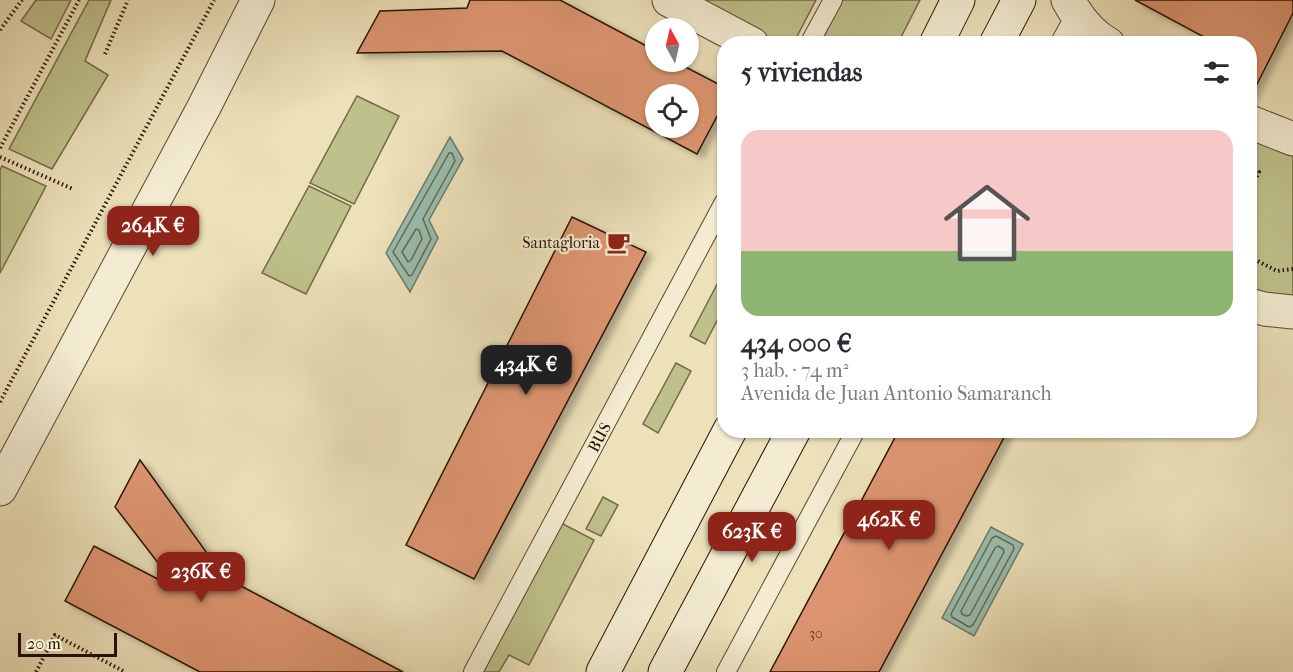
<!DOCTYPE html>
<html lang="es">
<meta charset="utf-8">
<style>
:root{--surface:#fff;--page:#f2f2f3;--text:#2b2b33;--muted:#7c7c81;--accent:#8f2418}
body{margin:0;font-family:"IM FELL French Canon",serif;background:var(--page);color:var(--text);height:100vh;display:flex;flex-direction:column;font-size:22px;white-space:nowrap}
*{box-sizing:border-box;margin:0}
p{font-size:20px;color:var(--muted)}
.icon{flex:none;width:33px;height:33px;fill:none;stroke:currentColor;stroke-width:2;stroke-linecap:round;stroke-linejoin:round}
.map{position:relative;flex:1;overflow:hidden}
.sheet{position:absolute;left:717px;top:36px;width:540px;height:402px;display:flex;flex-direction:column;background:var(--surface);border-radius:24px;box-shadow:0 2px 4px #0004}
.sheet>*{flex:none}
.needle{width:39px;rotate:352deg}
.fabs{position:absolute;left:645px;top:18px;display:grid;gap:12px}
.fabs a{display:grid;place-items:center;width:54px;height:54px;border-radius:50%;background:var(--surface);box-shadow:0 2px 4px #0004;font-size:30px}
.scale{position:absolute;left:18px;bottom:15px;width:99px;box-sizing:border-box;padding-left:6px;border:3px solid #2b1301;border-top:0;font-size:16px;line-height:21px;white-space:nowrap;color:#2b1301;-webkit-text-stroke:4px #f3ecd2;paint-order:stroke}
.price{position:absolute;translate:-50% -51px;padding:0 14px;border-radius:12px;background:var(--accent);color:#fff;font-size:20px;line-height:39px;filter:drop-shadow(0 2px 3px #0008)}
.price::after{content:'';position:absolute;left:50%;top:36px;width:18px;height:14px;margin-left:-9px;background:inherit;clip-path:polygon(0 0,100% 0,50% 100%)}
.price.on{background:#222;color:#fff}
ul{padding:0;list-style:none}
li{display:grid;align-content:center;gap:12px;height:318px;padding:0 24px}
li span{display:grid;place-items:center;height:186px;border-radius:18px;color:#555}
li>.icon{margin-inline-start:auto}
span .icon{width:108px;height:108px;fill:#fffc;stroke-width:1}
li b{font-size:26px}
h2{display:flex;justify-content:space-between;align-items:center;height:72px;padding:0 24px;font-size:26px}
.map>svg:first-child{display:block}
.green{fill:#bec18b;stroke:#746a46;stroke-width:1.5}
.water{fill:#99bead;stroke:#6d7a68;stroke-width:1.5}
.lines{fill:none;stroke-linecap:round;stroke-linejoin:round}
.shore{stroke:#626857;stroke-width:1.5}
.building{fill:#dc9570;stroke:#2b1301;stroke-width:1.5;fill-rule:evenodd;filter:url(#shadow)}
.lane-casing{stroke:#5b462f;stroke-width:20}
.street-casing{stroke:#5b462f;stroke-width:35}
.secondary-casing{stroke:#2b1301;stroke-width:35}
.path{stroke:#2b1301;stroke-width:4;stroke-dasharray:1.5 3;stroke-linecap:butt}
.lane{stroke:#f3ecd2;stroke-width:18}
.street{stroke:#f3ecd2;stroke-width:33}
.secondary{stroke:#f3ecd2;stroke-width:33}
.labels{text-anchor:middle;stroke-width:4.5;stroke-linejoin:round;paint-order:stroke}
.number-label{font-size:14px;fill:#57341d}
.poi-label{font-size:16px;fill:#2b1301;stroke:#f3ecd2;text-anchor:end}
.street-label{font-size:16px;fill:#2b1301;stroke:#f3ecd2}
</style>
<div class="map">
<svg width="1293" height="672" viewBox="0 0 1293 672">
<defs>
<filter id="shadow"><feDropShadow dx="6" dy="4" stdDeviation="3" flood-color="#0004"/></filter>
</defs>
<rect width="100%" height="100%" fill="#ece1b9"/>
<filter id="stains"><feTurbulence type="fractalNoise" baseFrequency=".00333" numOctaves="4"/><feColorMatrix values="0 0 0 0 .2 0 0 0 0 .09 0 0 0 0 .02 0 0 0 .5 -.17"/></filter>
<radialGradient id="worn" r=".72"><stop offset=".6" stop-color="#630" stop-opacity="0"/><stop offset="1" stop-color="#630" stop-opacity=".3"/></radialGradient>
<path class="green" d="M36,0H71L51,39L21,21Z
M89,0H111L85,61L108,75L52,169L9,149Z
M688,0H816L793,44L775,43L708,8Z
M842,0H920L898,43L820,44Z
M357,96L399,116L354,204L310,183Z
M1250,128L1293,149V300L1250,295Z
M2,166L46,186L0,273V170Z
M309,186L351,206L306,294L262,273Z
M724,271V307L705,344L690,336Z
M676,363L691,371L658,433L643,424Z
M603,497L618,505L601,536L586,529Z
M561,523L594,540L529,665L509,655L499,672H483Z"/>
<path class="water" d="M450,137L463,159L429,220L438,238L410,292L386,253Z
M991,527L1023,544L974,636L942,618Z"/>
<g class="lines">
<path class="shore" d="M449,153H452L455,161L423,219L431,239L412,275L409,276L393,252Z
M416,229L419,230L422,239L411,260L408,262L402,252Z
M996,536L1013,545L1014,549L973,625L969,627L952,617L951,614L992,538Z
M998,546L1003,549L1004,552L970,615L966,616L962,614L961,611L995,548Z"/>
</g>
<path class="building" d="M470,0H560L656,51V62H676L724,87V103L697,154L502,51L357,53L380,11L467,8ZM656,94H688V128H656Z
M1135,0H1293V13L1250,98V44H1217Z
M572,217L646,252L474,579L406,545Z
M899,430H1008L879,672H770Z
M140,460L224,577L403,672H200L65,601L94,546L179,590L115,507Z"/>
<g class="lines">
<defs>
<path id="lane" d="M809,44L833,0
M1059,44L1079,8
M473,672L724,202
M726,672L856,430"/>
<path id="street" d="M669,0L752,44
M1068,0C1078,18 1090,34 1108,44
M1250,122L1293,139
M1250,305L1264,309L1293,312
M0,489L204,107L258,0"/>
<path id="secondary" d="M936,44L958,0
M996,44L1019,0
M603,672L730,430
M665,672L794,430"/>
</defs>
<use href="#lane" class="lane-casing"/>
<use href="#street" class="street-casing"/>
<use href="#secondary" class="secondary-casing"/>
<path class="path" d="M0,30L22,0
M105,54L128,0
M0,148L79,0
M0,157L73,189
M1250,168L1259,172L1250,190
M1250,257L1277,271L1293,269
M0,402L214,0
M36,672L55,635L125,672"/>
<use href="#lane" class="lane"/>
<use href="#street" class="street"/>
<use href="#secondary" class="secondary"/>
</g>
<defs>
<symbol id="cafe-bare" viewBox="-9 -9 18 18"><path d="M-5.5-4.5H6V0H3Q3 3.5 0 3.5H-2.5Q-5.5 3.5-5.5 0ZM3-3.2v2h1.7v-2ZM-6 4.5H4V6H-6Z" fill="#8f2418" stroke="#f3ecd2" stroke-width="2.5" paint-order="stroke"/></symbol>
</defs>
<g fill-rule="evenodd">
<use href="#cafe-bare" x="602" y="226" width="33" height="33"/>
</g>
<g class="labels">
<g class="number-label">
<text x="816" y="638">30</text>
</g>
<g class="poi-label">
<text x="600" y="248">Santagloria</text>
</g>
<g class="street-label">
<text transform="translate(599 437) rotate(-62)" y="6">BUS</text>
</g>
</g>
<rect width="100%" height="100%" filter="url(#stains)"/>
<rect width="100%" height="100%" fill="url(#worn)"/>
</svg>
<div class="fabs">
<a><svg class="needle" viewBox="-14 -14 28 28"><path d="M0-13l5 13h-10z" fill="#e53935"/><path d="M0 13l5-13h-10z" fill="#7c7c81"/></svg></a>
<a><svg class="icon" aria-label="locate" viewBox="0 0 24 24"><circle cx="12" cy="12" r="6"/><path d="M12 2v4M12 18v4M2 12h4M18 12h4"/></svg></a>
</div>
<div class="scale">20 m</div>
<b class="price" style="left:153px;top:257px">264K €</b>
<b class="price on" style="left:526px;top:396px">434K €</b>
<b class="price" style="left:889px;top:551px">462K €</b>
<b class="price" style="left:752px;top:563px">623K €</b>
<b class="price" style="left:201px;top:603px">236K €</b>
<section class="sheet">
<h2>5 viviendas<svg class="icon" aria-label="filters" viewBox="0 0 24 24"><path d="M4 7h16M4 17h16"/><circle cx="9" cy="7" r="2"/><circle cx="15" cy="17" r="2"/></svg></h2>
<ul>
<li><span style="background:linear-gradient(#f6c9c9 65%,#8fb573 0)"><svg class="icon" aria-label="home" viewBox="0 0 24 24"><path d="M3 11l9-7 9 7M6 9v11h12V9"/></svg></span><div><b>434 000 €</b><p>3 hab. · 74 m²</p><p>Avenida de Juan Antonio Samaranch</p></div></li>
</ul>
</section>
</div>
